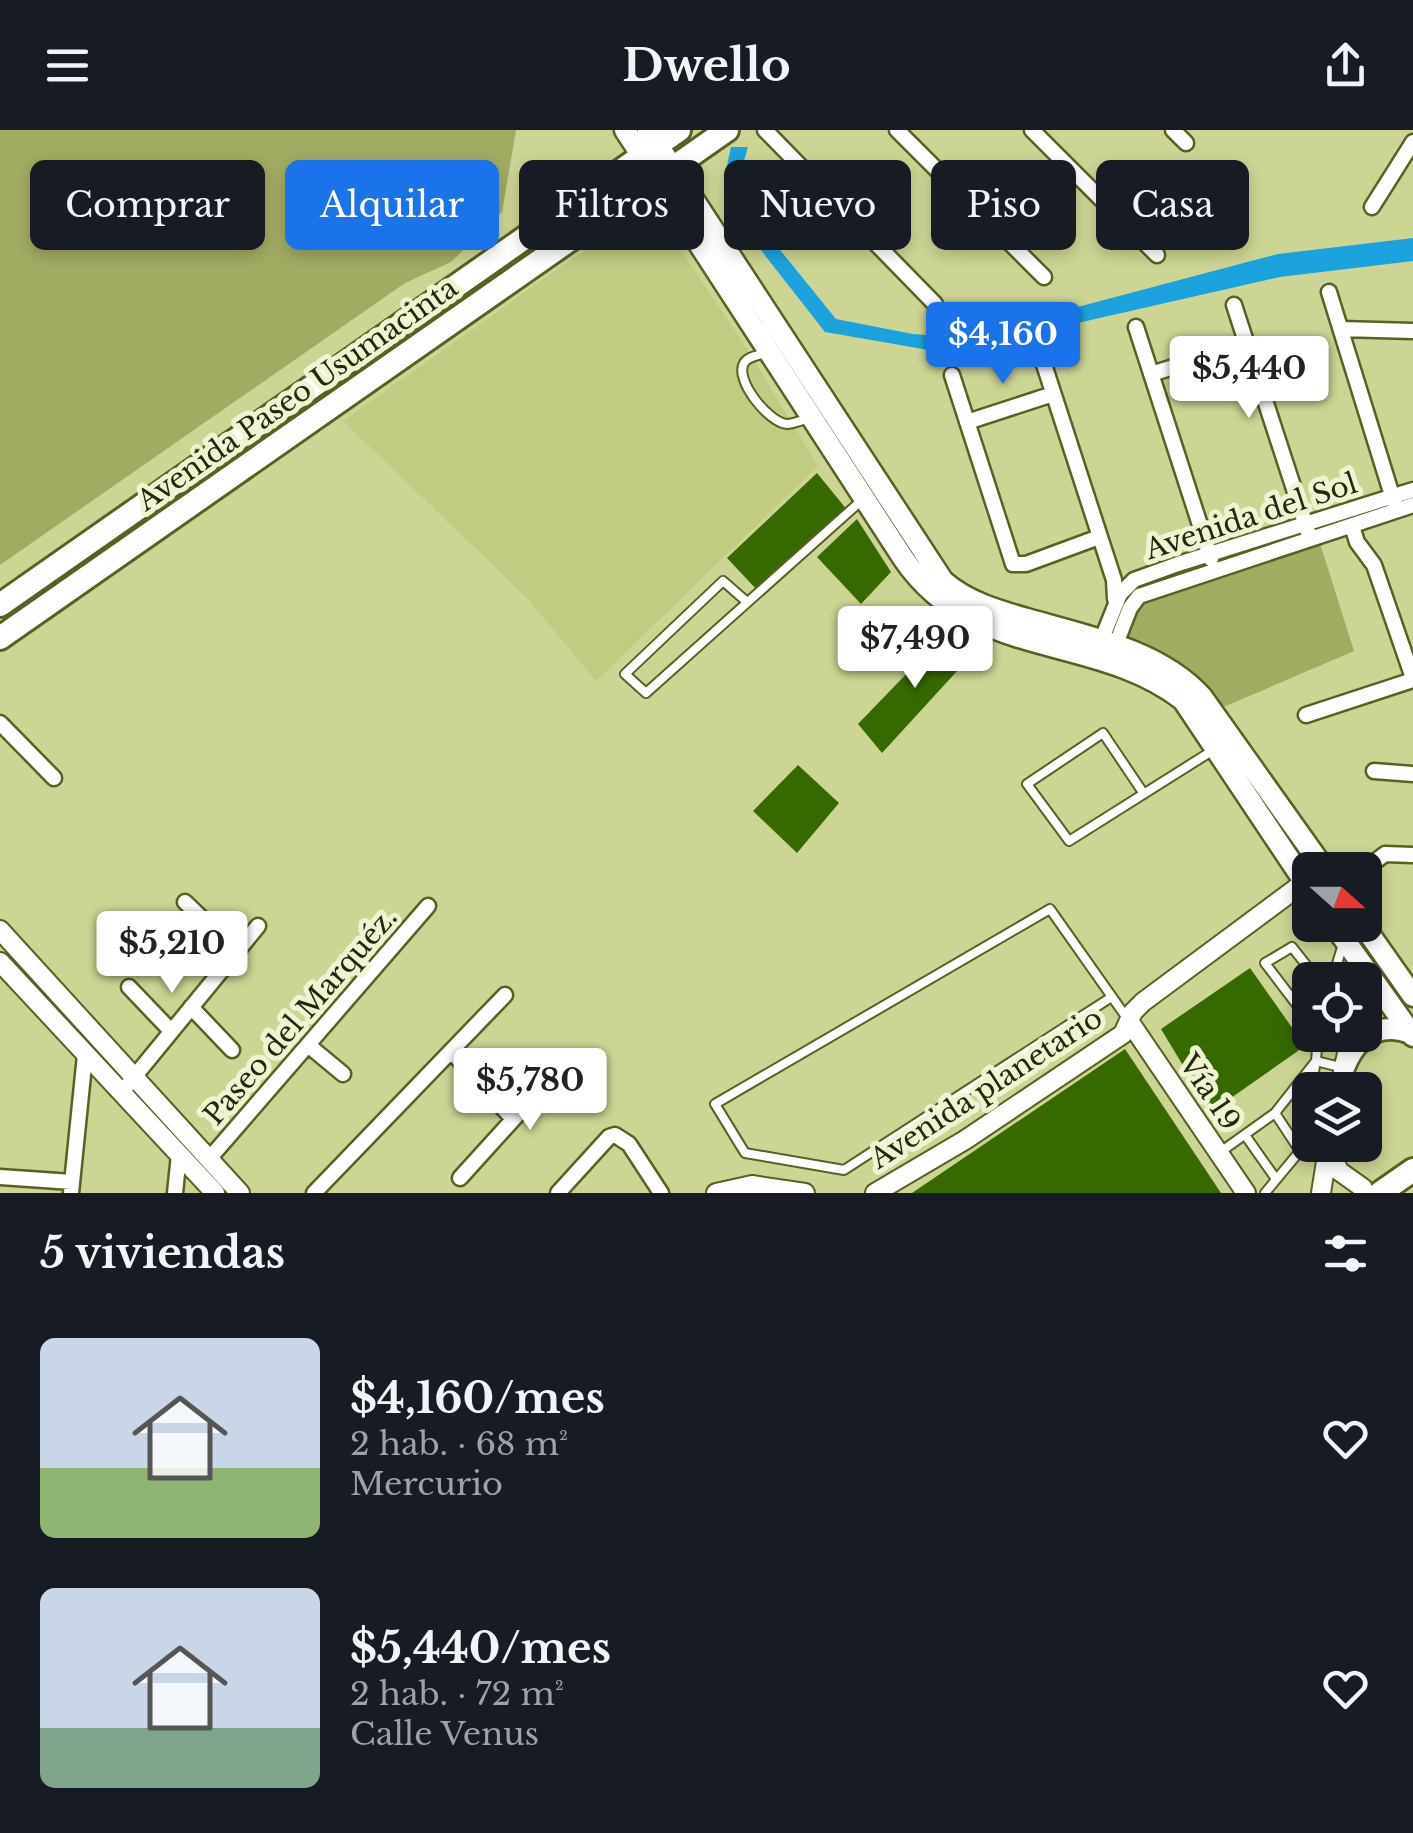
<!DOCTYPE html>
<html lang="es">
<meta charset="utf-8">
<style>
:root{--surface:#171b24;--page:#20242c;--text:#f1f3f6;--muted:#9ea1a6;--accent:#1a73e8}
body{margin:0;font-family:"Libre Baskerville",serif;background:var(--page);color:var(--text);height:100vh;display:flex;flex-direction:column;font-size:38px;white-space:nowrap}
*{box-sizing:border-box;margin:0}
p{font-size:32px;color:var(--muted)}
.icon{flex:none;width:55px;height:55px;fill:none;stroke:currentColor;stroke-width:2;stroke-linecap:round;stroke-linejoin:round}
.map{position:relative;height:1063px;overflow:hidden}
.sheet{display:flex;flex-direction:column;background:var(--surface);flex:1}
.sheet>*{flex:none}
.guide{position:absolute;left:30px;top:30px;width:1355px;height:90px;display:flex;gap:20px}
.needle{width:65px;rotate:111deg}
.tools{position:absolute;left:1292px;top:722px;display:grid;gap:20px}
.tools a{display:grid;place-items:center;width:90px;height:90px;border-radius:15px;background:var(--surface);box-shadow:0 5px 15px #0003;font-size:50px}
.price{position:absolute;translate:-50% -85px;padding:0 22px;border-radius:10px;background:#fff;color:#222;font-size:32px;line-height:65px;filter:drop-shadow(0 2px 5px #0008)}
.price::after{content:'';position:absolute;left:50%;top:60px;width:30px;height:22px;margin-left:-15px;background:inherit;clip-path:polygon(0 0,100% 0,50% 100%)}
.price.current{background:var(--accent);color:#fff}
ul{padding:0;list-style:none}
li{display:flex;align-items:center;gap:30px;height:250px;padding:0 40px}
li span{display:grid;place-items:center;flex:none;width:280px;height:200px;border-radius:15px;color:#555}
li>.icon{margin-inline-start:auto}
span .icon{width:120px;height:120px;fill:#fffc;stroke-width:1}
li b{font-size:42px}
h2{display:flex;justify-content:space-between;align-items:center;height:120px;padding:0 40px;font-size:42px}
.chip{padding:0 35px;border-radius:15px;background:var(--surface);box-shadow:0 5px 15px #0003;font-size:35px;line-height:90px}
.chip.current{background:var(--accent);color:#fff}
header{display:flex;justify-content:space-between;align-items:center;height:130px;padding:0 40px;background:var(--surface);font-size:45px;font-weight:700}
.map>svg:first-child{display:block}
.built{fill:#c2cb82}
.green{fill:#a2ab62}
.water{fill:#1ca3de}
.building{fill:#366a00}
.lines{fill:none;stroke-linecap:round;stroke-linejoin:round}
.service-casing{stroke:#5a6021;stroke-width:12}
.minor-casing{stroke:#5a6021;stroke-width:19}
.tertiary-casing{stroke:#5a6021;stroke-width:22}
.secondary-casing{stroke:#5a6021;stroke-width:25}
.primary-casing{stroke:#5a6021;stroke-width:28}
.service{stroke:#fff;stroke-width:8}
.minor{stroke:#fff;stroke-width:14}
.tertiary{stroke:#fff;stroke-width:18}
.secondary{stroke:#fff;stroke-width:20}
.primary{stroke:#fff;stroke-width:22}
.labels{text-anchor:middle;stroke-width:10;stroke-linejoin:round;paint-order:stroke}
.street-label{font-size:28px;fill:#24270c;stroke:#eef3d2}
</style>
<header><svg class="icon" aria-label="menu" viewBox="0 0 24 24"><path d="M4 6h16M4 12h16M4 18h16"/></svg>Dwello<svg class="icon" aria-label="share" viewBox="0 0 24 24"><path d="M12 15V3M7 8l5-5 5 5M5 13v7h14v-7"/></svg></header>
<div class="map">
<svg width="1413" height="1063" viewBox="0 0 1413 1063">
<rect width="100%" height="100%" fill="#ccd594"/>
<path class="built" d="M650,74L746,217L818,336L596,551L526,467L343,291Z"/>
<path class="green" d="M0,0H516L502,82L451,132L405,153L0,435Z
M1318,407L1354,521L1212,582L1115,516L1133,471Z"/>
<path class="water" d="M731,17H748L741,41L753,75L772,110L836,189L913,204L948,207L1051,184L1278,124L1413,108V131L1280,147L946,223L825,202L760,119L731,67L726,40Z"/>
<path class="building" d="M817,343L848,381L758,461L727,428Z
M857,389L891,442L861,474L817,427Z
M943,506L979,517L882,623L858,594Z
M798,635L839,673L797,723L753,681Z
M1250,838L1305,916L1211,982L1161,899Z
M1125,919L1221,1063H912Z"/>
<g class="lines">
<defs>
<path id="service" d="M765,223C758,226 748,226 744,233C734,250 769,293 787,294C794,294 804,289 811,288
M747,472L723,451L625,544L646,563L862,370
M1144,664L1103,603L1027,654L1069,711L1215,619
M1332,850L1343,814
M1110,868L844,1040L745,1023L715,974L1050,779L1129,891
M1310,892L1265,833L1292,817L1318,850
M1318,905L1316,931L1344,938
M1311,960L1315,936
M1275,983L1316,931
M1245,1005L1276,1049
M1219,1023L1275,983L1300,1021
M1265,1063L1300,1021L1310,965"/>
<path id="minor" d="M765,0L935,174
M897,0L1044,147
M1032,0L1157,125
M1173,0L1186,13
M1372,77L1413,12
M1329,162L1394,372
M1234,175L1308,402
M1136,197L1211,429
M1341,199L1413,201
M1039,219L1114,450L1115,469
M1151,244L1247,214
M952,245L1013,434H1026L1099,407
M967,292L1053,264
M1352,396L1357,412L1374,435L1413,548
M1099,516L1120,464L1134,450L1178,434L1413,360
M1114,519L1130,478L1139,466L1413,375
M1306,585L1413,550
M0,593L54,648
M1374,641L1413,644
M1364,740L1385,724L1413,725
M185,772L237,822
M129,857L171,901
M191,877L232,920
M308,915L343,944
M451,921L513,989
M121,963L258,796
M209,1029L428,776
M0,1047L72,1052
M460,1048L568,929
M71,1063L85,925
M175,1063L179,1025
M314,1063L505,865
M558,1063L609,1007L615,1005L629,1014L661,1063"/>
<path id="tertiary" d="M0,800L240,1063
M0,832L215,1063
M1129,891L1246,1063
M1339,960L1351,905
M1328,1018L1339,1041L1363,1058
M716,1063L752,1055L805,1063
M875,1063L965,1010L1123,904L1133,882L1143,872L1310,748
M1321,1063L1328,1019"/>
<path id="secondary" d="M625,0L903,428C972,531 1096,502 1183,570L1310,760
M648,0L943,451C967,472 998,481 1027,489C1086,506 1160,520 1202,567L1325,740
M1334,795L1413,906
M1363,795L1413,866
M1344,938C1356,908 1378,891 1410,903"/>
<path id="primary" d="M0,475L679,0
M0,508L727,0
M1380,1063L1413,1040"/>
</defs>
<use href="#service" class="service-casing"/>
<use href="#minor" class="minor-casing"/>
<use href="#tertiary" class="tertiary-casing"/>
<use href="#secondary" class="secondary-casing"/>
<use href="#primary" class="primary-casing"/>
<use href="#service" class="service"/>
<use href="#minor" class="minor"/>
<use href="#tertiary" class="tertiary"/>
<use href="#secondary" class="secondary"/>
<use href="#primary" class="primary"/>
</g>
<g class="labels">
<g class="street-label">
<text transform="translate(297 264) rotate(-35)" y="10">Avenida Paseo Usumacinta</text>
<text transform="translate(1251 386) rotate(-18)" y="10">Avenida del Sol</text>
<text transform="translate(300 886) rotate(-49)" y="10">Paseo del Marquéz.</text>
<text transform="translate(986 958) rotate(-33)" y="10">Avenida planetario</text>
<text transform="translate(1210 962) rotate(56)" y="10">Vía 19</text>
</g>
</g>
</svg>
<div class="tools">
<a><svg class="needle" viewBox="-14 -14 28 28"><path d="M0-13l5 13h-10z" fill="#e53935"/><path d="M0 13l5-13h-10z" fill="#9ea1a6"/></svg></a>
<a><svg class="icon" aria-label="locate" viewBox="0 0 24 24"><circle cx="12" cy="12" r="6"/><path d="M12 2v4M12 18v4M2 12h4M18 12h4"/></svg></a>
<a><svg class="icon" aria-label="layers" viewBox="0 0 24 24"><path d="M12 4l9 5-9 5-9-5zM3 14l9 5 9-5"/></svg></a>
</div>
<b class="price current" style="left:1003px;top:257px">$4,160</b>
<b class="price" style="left:1249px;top:291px">$5,440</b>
<b class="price" style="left:915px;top:561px">$7,490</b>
<b class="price" style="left:172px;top:866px">$5,210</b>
<b class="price" style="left:530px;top:1003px">$5,780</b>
<div class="guide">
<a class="chip">Comprar</a>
<a class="chip current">Alquilar</a>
<a class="chip">Filtros</a>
<a class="chip">Nuevo</a>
<a class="chip">Piso</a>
<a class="chip">Casa</a>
</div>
</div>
<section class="sheet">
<h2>5 viviendas<svg class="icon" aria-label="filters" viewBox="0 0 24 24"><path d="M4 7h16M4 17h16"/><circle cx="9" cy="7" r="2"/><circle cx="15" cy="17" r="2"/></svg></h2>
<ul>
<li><span style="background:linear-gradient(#c9d6e8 65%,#8fb573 0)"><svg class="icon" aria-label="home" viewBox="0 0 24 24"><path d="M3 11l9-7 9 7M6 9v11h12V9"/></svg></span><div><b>$4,160/mes</b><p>2 hab. · 68 m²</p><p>Mercurio</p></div><svg class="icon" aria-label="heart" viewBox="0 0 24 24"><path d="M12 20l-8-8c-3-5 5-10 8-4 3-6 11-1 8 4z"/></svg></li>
<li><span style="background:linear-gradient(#c9d6e8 70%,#7fa58c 0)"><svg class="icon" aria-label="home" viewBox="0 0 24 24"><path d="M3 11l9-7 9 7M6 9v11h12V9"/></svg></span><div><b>$5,440/mes</b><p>2 hab. · 72 m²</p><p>Calle Venus</p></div><svg class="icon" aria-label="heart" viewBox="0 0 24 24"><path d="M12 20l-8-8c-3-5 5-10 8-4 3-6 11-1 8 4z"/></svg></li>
</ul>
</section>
